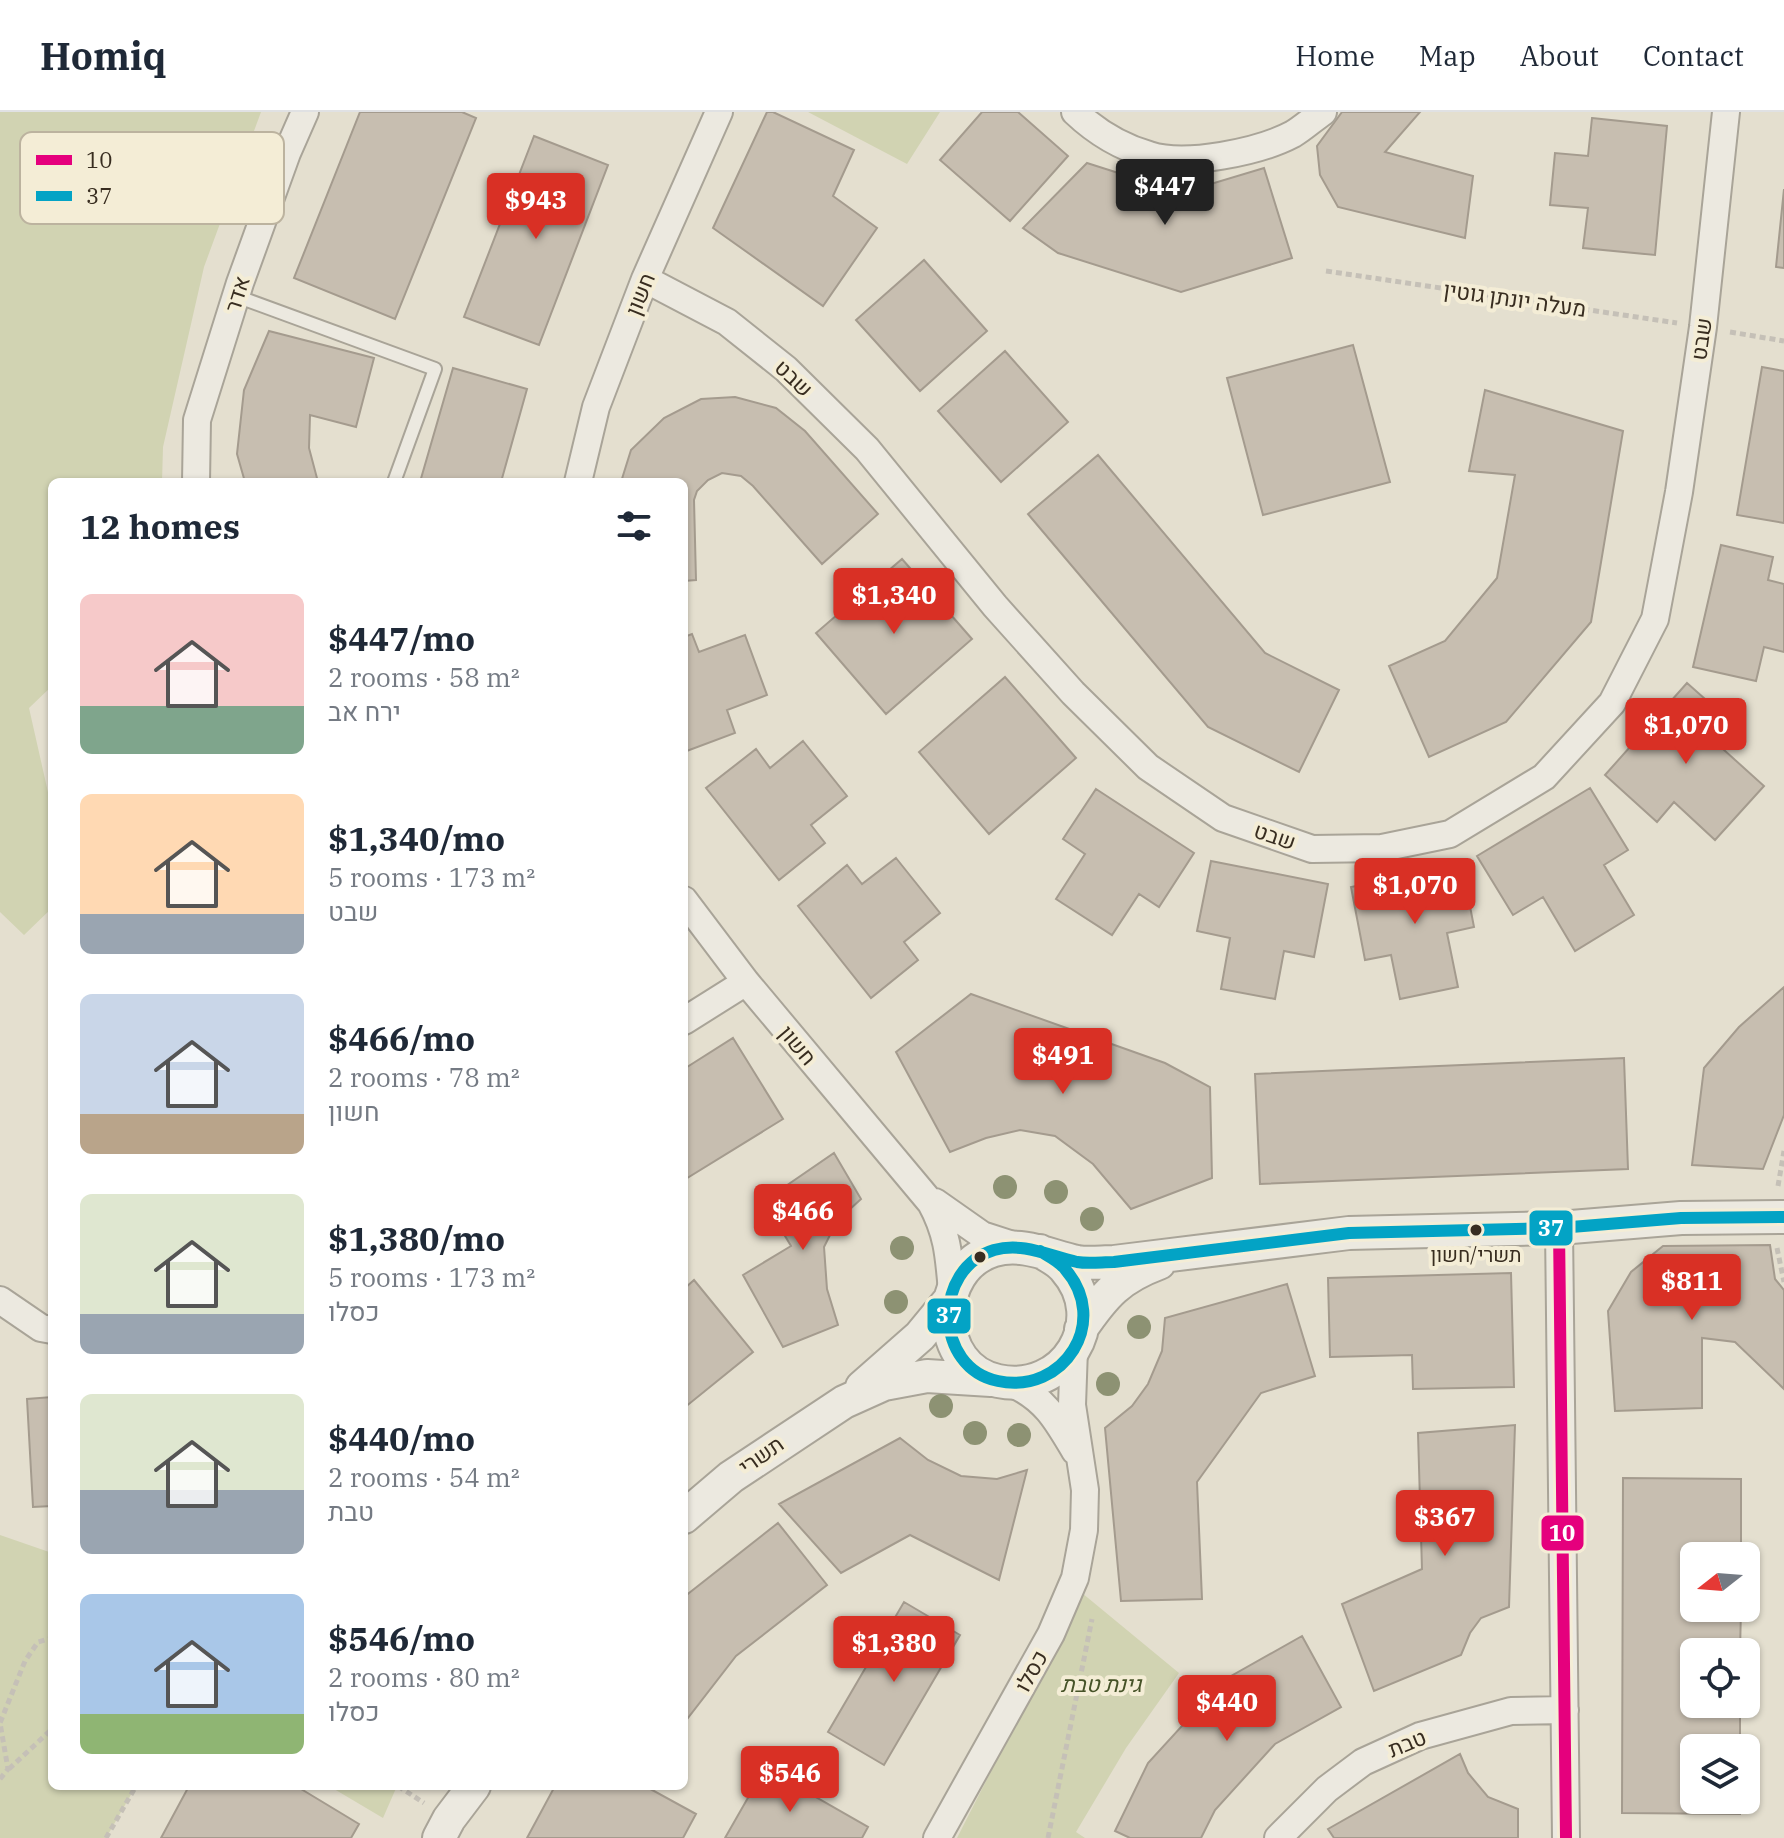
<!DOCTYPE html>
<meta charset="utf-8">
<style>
:root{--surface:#fff;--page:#f2f2f3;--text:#1f2937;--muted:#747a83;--line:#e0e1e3;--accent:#d93025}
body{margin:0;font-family:"IBM Plex Serif",Heebo,serif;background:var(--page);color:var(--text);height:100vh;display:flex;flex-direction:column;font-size:30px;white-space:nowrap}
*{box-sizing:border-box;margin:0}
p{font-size:26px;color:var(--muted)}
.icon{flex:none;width:44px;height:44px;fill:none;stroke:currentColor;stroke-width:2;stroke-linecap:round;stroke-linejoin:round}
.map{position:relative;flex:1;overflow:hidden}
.sheet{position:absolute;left:48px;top:366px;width:640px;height:1312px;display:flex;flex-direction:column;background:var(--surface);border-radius:12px;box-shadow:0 2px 6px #0004}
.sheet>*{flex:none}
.needle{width:52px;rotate:253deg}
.buttons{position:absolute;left:1680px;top:1430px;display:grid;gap:16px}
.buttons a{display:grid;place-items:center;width:80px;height:80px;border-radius:12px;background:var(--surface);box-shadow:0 2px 6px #0004;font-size:40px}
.price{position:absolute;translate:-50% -68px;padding:0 18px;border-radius:8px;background:var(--accent);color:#fff;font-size:26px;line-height:52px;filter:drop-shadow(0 2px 4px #0008)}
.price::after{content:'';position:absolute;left:50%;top:48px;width:24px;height:18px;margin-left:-12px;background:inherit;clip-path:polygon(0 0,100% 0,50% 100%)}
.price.selected{background:#222;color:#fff}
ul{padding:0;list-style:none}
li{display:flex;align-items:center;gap:24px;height:200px;padding:0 32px}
li span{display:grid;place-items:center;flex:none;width:224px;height:160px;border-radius:12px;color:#555}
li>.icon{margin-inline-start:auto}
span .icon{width:96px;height:96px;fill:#fffc;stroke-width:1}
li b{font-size:34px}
h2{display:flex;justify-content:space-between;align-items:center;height:96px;padding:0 32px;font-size:34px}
header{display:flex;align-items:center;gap:48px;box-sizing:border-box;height:112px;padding:0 40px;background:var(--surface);border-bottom:2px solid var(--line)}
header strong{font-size:38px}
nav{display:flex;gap:44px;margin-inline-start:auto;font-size:28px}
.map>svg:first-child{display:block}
.green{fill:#d1d3b2}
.building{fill:#c7beb0;stroke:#a49b8e;stroke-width:2}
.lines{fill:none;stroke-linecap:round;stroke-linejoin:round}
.service-casing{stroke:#a9a498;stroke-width:16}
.minor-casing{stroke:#a9a498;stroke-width:30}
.tertiary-casing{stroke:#a9a498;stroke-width:36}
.path{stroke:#c5c0b7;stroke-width:5;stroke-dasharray:6 4;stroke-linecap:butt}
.service{stroke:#ece9e0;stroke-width:12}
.minor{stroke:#ece9e0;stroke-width:26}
.tertiary{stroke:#ece9e0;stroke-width:32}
.bus-1-casing{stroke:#f4edd6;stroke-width:18}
.bus-2-casing{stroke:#f4edd6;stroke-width:18}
.bus-1{stroke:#e5007d;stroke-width:12}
.bus-2{stroke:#03a3c5;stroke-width:12}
.tree{fill:#8d9273}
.bus-dot{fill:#382d20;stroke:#f4edd6;stroke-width:3}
.labels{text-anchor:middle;stroke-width:8;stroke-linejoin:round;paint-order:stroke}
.bus-label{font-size:20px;fill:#382d20;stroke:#f4edd6}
.street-label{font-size:22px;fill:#382d20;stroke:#f4edd6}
.park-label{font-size:22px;font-style:italic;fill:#465328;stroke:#f4edd6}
.key{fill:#f4edd6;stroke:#bcb39f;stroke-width:2}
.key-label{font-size:22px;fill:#382d20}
.line-badge{stroke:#f4edd6;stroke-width:3}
.badge-label{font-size:22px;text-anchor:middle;font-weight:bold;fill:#fff}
</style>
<header>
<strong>Homiq</strong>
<nav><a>Home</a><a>Map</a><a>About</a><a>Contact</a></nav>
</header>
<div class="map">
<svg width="1784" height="1726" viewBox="0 0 1784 1726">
<rect width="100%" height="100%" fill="#e4dfcf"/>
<path class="green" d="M0,0H261L204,155L163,335L162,370H52V574L29,596L52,698V796L24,823L0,800Z
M808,0H940L907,52Z
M0,1423L52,1441V1674H136L106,1726H0Z
M1082,1481L1179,1561L1126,1636L1076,1720L1085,1726H957Z
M329,1674H397L383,1706Z"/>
<path class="building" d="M360,0H462L476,6L395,207L294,166Z
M767,0H773L854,38L833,84L877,116L823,194L713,116Z
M982,0H1018L1068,44L1010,109L940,48Z
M1342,0H1420L1385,40L1473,64L1465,126L1338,95L1320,63L1317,34Z
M1592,6L1667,14L1655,143L1583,136L1588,96L1550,93L1555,41L1588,44Z
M534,24L608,53L539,233L464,205Z
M1087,51L1181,81L1264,56L1292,146L1181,180L1058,141L1023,116Z
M1784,77V156L1776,155Z
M924,148L987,219L920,279L856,208Z
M269,219L374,246L356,315L310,303L309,336L318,370H245L237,342L244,278Z
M1353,233L1390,370L1263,403L1227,266Z
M1005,239L1068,310L1001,370L938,299Z
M1762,255L1784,259V411L1737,403Z
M453,256L527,277L501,370H420Z
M1485,278L1623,319L1591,510L1506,610L1429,645L1389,554L1445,529L1497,466L1515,363L1469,359Z
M735,285L776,296L805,319L878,402L822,452L753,374L741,364L722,361L708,368L697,379L694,388L696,468L684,469V370H621L631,338L664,306L701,287Z
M1098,343L1265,541L1339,578L1299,660L1208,615L1028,402Z
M1721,433L1773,445L1768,468L1784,472V540L1764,535L1756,569L1693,555Z
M902,447L972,527L886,602L816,521Z
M692,522L699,540L745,523L767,583L727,598L735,621L684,640V525Z
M1005,565L1076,646L989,722L919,640Z
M1687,571L1731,610L1714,629L1764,674L1715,728L1674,690L1657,710L1605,663Z
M803,629L847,684L811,713L825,731L779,768L706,676L756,637L770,656Z
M1590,676L1628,738L1604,753L1634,803L1575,839L1543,785L1513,803L1477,744Z
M1096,677L1194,741L1159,795L1139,782L1112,823L1056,787L1085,742L1063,727Z
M896,746L940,801L904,830L918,848L871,886L798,794L847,753L862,772Z
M1211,749L1328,772L1314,845L1284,839L1275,887L1221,877L1230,826L1197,819Z
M1462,753L1474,815L1447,821L1458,875L1400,887L1391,843L1365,848L1351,775Z
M1784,875V1003L1763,1057L1692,1053L1704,956L1739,915Z
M971,882L1165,951L1210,975L1212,1066L1131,1097L1093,1052L1055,1024L1020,1018L986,1026L950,1040L896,940Z
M733,926L783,1007L684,1068V957Z
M1624,946L1628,1057L1260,1072L1255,962Z
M834,1041L861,1087L837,1109L824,1135L827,1177L838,1213L783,1235L743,1163L791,1134L764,1089Z
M1770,1133L1775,1167L1784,1178V1277L1735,1230L1702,1226V1296L1615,1299L1608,1199L1631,1160L1663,1134Z
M1511,1161L1514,1275L1413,1277L1412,1243L1330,1245L1328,1166Z
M694,1168L753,1240L684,1296V1177Z
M1287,1172L1315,1264L1261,1281L1197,1370L1202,1487L1121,1489L1105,1316L1132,1294L1148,1272L1162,1239L1165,1206Z
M52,1285V1394L33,1395L27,1287Z
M1515,1313L1509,1495L1481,1506L1470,1521L1461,1543L1374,1579L1342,1492L1422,1457L1418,1321Z
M900,1326L928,1348L961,1364L997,1367L1027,1358L999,1468L910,1423L841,1461L779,1392Z
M1623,1366L1741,1367V1444H1694V1496H1741L1740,1540H1694V1592H1740V1636H1694V1688H1740V1702L1622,1701Z
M778,1411L827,1473L736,1544L684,1611V1485Z
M904,1490L960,1523L884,1653L828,1620Z
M1302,1524L1341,1595L1275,1632L1215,1698L1201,1726H1130L1115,1719L1148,1651L1224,1568Z
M1460,1642L1468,1661L1488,1685L1518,1697V1726H1334L1328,1717Z
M765,1656L868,1715L862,1726H725Z
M189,1674H296L359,1712L351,1726H161Z
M555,1674H645L696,1702L683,1726H527Z"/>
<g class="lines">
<defs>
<path id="service" d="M236,184L435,257L394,370"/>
<path id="minor" d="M1075,0C1095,19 1121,35 1149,43C1185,55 1259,40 1293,22C1303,16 1313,7 1323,0
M645,167L727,210L786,257L867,337L995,494L1073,581L1148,655L1223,706L1312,737L1382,736L1450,722L1544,665L1612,591L1655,507L1679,380L1703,215L1726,0
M196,370L197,308L240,171L287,41L305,0
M578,370L596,295L645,167L719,0
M684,788L746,870L931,1091C948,1122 949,1145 952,1180
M684,909L746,870
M935,1090L982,1123L1019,1135
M1559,1116L1566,1726
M0,1188L41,1216L52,1218
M1015,1273C1047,1289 1057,1309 1075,1339
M937,1726L1051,1522L1075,1466L1084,1418L1085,1378L1072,1293L1074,1237
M1278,1726L1327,1677L1363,1650L1420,1624L1511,1599L1565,1598"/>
<path id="tertiary" d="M1040,1139C1048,1144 1059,1149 1065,1157C1111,1209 1064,1283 998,1269C934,1256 932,1157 994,1138C1024,1130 1049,1144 1077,1150C1089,1152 1102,1150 1114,1150L1349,1121L1559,1116L1681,1106L1784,1105
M1081,1217C1105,1182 1119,1166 1159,1151
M862,1275L920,1224L948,1190
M684,1405L731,1365L844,1290L884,1272L927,1264L991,1268
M439,1726L449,1707L474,1674"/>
</defs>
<use href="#service" class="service-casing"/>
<use href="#minor" class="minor-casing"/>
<use href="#tertiary" class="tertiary-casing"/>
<path class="path" d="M1326,159L1677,211
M1730,220L1784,229
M1778,1074L1784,1039
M1777,1136L1784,1170
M9,1657L52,1617
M0,1667L8,1657L0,1611L25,1549L38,1530L52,1526
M398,1674L424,1691
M106,1726L136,1674
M1048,1726L1092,1507"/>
<use href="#service" class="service"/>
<use href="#minor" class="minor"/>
<use href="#tertiary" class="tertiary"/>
<defs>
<path id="bus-1" d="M1559,1116L1566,1726"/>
<path id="bus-2" d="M1040,1139C1048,1144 1059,1149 1065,1157C1111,1209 1064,1283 998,1269C934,1256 932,1157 994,1138C1024,1130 1049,1144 1077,1150C1089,1152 1102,1150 1114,1150L1349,1121L1559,1116L1681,1106L1784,1105"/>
</defs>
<use href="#bus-1" class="bus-1-casing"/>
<use href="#bus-2" class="bus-2-casing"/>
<use href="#bus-1" class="bus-1"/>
<use href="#bus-2" class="bus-2"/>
</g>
<g class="tree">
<circle cx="1005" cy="1075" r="12"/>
<circle cx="1056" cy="1080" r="12"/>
<circle cx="1092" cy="1107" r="12"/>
<circle cx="902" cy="1136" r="12"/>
<circle cx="896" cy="1190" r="12"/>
<circle cx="1139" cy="1215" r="12"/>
<circle cx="1108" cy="1272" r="12"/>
<circle cx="941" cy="1294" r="12"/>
<circle cx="975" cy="1321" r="12"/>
<circle cx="1019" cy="1323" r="12"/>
</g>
<g class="bus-dot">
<circle cx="1476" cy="1118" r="7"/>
<circle cx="980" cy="1145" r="7"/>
</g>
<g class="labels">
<g class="bus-label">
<text x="1476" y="1150">תשרי/חשון</text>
</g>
<g class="street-label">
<text transform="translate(237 182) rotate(-72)" y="8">אדר</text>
<text transform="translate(640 182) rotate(-68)" y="8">חשון</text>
<text transform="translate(1515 187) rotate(8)" y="8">מעלה יונתן גוטין</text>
<text transform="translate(1701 227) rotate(-82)" y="8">שבט</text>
<text transform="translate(794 266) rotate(43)" y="8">שבט</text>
<text transform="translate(1275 724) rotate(19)" y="8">שבט</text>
<text transform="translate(798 933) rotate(50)" y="8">חשון</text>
<text transform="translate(761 1343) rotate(-35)" y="8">תשרי</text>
<text transform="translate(1031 1559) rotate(-61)" y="8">כסלו</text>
<text transform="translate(1407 1631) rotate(-22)" y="8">טבת</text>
</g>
<g class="park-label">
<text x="1101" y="1580">גינת טבת</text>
</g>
</g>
<rect x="20" y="20" width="264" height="92" rx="12" class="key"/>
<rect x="36" y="43" width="36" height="10" fill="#e5007d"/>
<rect x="36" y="79" width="36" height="10" fill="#03a3c5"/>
<g class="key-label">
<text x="86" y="56">10</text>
<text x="86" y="92">37</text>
</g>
<g class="line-badge">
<rect x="1528" y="1097" width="46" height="38" rx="8" fill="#03a3c5"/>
<rect x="926" y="1185" width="46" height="38" rx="8" fill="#03a3c5"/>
<rect x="1540" y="1402" width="45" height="38" rx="8" fill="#e5007d"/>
</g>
<g class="badge-label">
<text x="1551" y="1124">37</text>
<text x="949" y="1211">37</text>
<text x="1562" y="1429">10</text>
</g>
</svg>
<div class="buttons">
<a><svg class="needle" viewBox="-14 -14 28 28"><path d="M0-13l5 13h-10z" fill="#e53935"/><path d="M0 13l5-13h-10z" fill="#747a83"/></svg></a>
<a><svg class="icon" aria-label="locate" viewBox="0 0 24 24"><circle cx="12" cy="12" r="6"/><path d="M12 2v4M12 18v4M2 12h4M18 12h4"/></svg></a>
<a><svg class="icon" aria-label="layers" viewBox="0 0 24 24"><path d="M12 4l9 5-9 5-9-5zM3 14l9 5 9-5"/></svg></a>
</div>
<b class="price selected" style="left:1165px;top:115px">$447</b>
<b class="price" style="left:536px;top:129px">$943</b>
<b class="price" style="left:894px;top:524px">$1,340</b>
<b class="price" style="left:1686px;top:654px">$1,070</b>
<b class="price" style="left:1415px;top:814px">$1,070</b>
<b class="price" style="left:1063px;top:984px">$491</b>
<b class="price" style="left:803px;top:1140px">$466</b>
<b class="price" style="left:1692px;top:1210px">$811</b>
<b class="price" style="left:1445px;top:1446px">$367</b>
<b class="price" style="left:894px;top:1572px">$1,380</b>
<b class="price" style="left:1227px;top:1631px">$440</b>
<b class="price" style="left:790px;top:1702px">$546</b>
<section class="sheet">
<h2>12 homes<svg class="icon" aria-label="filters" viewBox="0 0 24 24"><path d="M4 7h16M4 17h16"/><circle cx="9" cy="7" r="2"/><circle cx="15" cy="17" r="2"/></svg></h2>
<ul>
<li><span style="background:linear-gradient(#f6c9c9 70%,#7fa58c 0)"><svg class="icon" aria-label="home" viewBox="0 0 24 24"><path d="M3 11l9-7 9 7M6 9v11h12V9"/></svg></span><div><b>$447/mo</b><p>2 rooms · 58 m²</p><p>ירח אב</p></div></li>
<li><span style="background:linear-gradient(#ffd9b3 75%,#9aa5b1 0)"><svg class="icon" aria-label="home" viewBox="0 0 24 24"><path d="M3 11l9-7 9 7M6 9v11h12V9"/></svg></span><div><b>$1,340/mo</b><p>5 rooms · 173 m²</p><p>שבט</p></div></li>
<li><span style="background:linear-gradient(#c9d6e8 75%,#b9a48a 0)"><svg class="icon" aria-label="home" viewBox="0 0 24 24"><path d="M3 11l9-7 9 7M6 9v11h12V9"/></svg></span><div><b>$466/mo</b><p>2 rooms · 78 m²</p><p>חשון</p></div></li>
<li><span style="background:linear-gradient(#dfe7d0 75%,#9aa5b1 0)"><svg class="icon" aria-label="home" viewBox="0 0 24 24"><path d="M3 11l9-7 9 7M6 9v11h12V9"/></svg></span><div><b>$1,380/mo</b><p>5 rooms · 173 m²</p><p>כסלו</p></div></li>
<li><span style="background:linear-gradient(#dfe7d0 60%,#9aa5b1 0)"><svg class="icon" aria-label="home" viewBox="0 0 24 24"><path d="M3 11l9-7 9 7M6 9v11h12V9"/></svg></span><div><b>$440/mo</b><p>2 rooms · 54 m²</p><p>טבת</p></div></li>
<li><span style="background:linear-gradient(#a9c7e8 75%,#8fb573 0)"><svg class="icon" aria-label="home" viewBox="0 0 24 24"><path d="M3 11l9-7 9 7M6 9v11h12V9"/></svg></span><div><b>$546/mo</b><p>2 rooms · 80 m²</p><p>כסלו</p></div></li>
</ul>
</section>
</div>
